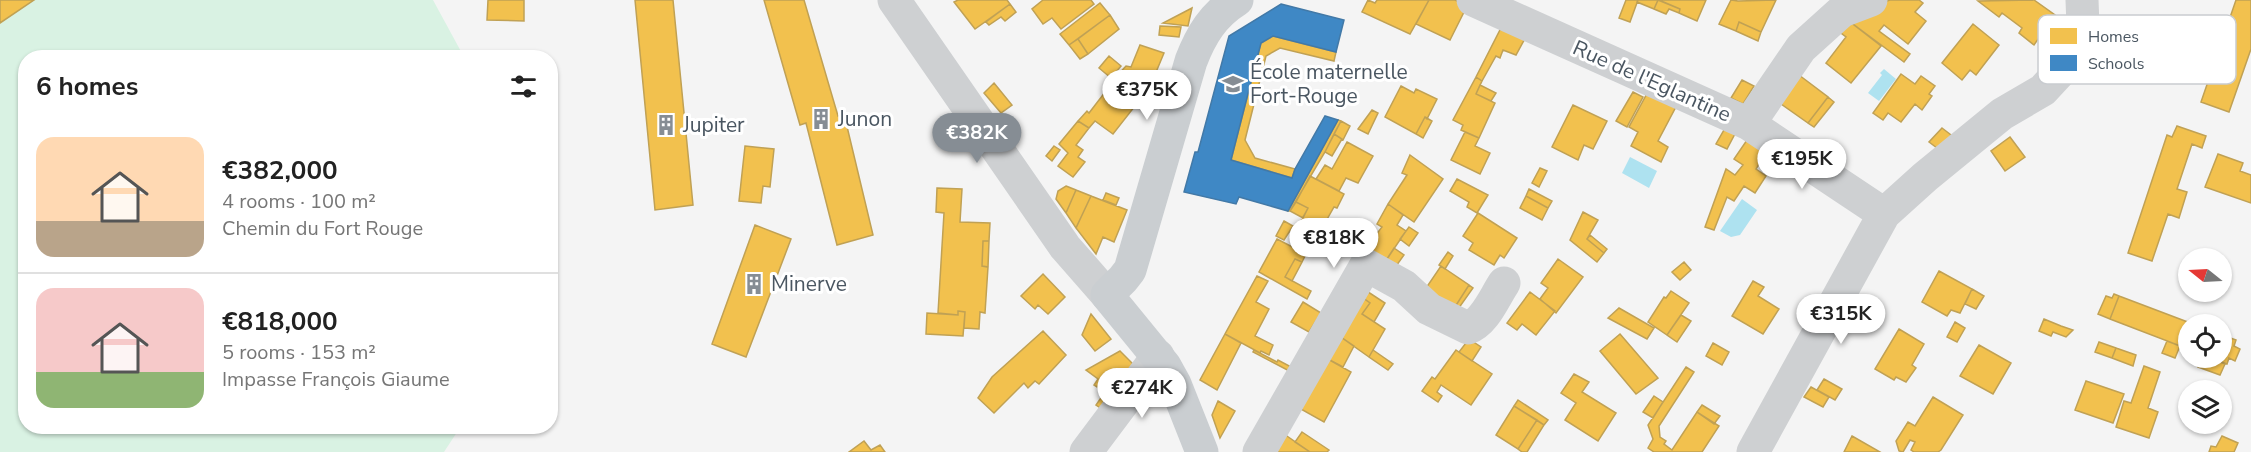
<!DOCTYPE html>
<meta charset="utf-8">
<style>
:root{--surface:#fff;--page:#f2f2f2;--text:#222;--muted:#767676;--line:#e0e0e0;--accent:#868d94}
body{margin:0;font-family:"Nunito Sans",sans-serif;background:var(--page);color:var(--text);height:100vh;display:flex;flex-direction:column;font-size:22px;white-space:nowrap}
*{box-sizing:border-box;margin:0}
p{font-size:20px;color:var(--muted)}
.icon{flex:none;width:33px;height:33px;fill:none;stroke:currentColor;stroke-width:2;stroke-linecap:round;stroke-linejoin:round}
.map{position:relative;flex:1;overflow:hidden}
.sheet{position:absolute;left:18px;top:50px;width:540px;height:384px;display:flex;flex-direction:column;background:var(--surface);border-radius:24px;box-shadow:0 2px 4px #0004}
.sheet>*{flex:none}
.needle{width:39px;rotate:288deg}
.tools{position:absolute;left:2178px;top:248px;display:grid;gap:12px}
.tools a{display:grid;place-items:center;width:54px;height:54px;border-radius:50%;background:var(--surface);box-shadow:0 2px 4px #0004;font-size:30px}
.price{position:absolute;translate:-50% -51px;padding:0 14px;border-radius:21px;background:#fff;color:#222;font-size:20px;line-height:39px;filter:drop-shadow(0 2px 3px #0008)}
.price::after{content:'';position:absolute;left:50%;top:36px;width:18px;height:14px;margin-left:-9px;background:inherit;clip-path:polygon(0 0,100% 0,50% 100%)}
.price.selected{background:var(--accent);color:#fff}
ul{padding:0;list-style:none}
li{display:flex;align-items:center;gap:18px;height:150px;padding:0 18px}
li+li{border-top:2px solid var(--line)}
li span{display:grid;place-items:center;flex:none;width:168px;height:120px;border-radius:18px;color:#555}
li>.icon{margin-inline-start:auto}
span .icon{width:72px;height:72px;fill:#fffc;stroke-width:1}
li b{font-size:26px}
h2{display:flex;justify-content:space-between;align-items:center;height:72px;padding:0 18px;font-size:26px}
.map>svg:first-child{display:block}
.green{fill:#d9f2e3}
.water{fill:#aee2f0}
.homes{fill:#f2c14e;stroke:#c0a154;stroke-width:1.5}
.schools{fill:#3f88c5;stroke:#4279a7;stroke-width:1.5}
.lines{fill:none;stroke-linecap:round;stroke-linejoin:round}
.minor{stroke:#ced0d2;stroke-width:33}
.major{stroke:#caced1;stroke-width:33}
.labels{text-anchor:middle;stroke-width:6;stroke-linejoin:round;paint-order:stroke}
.poi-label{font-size:21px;fill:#4a5661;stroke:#fff;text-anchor:start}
.street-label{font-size:21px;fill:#4a5661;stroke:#fff}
.key{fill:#fff;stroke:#c9ccd0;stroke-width:1.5}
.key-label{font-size:16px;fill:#4a5661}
</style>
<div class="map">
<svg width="2251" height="452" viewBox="0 0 2251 452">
<rect width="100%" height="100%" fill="#f4f4f4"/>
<path class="green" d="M0,0H433L464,57H26V426H461L444,452H0Z"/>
<path class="water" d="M1884,69L1896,79L1879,101L1868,93L1882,75L1880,73Z
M1630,157L1657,171L1649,188L1622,173Z
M1742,199L1757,210L1740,235L1731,237L1720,231Z"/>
<path class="homes" d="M0,0H34L0,23Z
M488,0H524V21L487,20Z
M635,0H673L693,205L655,210Z
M764,0H804L838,116L844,114L873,235L837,245L806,123L800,125Z
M958,0H1007L1010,4L975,29L954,2Z
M1043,0H1091L1094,4L1061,29L1052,18L1043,24L1032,9Z
M1368,0L1375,3L1377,0H1429L1410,34L1362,12Z
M1429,0H1455L1467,6L1450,40L1416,24Z
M1626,0H1638L1630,22L1619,18Z
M1638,0H1658L1654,9L1637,2Z
M1658,0L1680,9L1679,13L1669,9L1666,14L1654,9Z
M1659,0H1706L1697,21L1679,13L1680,9Z
M1731,0L1738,1L1776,0L1761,32L1739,22L1736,31L1719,24Z
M1890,0H1919L1923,3L1915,12L1926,21L1908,44L1884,25L1879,31L1910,54L1904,62L1845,18L1850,13Z
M2034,0L2055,15L2034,45L2019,33L2022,28L2002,13L1999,17L1978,1Z
M2236,0H2251V49L2229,112L2201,102Z
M1100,3L1110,15L1069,45L1060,34Z
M1010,4L1016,12L1005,21L1001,17L989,25L986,22Z
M1192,8L1188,26L1163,23Z
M1110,15L1119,29L1088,54L1078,39Z
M1845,18L1881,46L1851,83L1826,63L1846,37L1833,27Z
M1504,22L1528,33L1516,55L1503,50L1500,58L1496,56L1482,81L1476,77Z
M1739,22L1761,32L1758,41L1736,31Z
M1973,24L1999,45L1976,75L1970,70L1962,80L1942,63Z
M1160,26L1181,27L1179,37L1159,35Z
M1273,36L1336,52L1334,61L1280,48L1266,56L1245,140L1255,158L1295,169L1292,178L1231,160L1261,43Z
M1078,39L1088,54L1080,59L1069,45Z
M1140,45L1164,53L1149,89L1142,86L1138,92L1112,81L1126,66L1131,67Z
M1109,56L1121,66L1111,78L1099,68Z
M1795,72L1828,97L1808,123L1774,99Z
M1901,74L1915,84L1921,76L1935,86L1929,94L1932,96L1922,110L1915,104L1901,122L1888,113L1883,120L1873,113Z
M1476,77L1482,81L1476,94L1495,103L1479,138L1461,130L1463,125L1453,120Z
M1742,80L1754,86L1743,104L1731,98Z
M994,83L1012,105L1001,113L984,93Z
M1480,85L1496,93L1491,101L1476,94Z
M1401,86L1414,93L1416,89L1437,99L1427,119L1425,117L1416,134L1385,117Z
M1109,87L1121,95L1125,91L1136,100L1132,104L1135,106L1113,134L1095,121L1089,128L1078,121L1087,111L1089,113Z
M1650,88L1679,101L1658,141L1668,147L1661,162L1631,146L1638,132L1629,127Z
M1633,92L1643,97L1627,127L1616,121Z
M1828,97L1834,102L1814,127L1808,123Z
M1573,105L1607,121L1593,149L1584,145L1578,160L1552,147Z
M1372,110L1378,113L1368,134L1358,129Z
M1425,117L1432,121L1423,138L1416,134Z
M1338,120L1341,121L1325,152L1290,211H1288Z
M1078,121L1089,128L1076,145L1083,150L1078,157L1085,162L1073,177L1058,166L1068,153L1059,144Z
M1341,121L1350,126L1343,140L1334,134Z
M1728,123L1738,128L1727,149L1716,144Z
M2177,126L2206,136L2202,148L2192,144L2177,189L2187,192L2179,218L2168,214L2152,261L2128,253L2167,135L2172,137Z
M1942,128L1955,138L1941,151L1929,142Z
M1465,132L1479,138L1475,146L1490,153L1480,174L1451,160Z
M1334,134L1342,139L1332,156L1325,152Z
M2010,137L2025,157L2005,171L1991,151Z
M1747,140L1766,153L1756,169L1766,176L1755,193L1744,186L1734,201L1727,197L1714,230L1705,227L1726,169L1735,175L1743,165L1734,159Z
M1347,142L1373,156L1358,183L1346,178L1339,191L1316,179L1325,165L1332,169Z
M745,146L774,149L770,187L763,186L761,203L739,201Z
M1054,146L1060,150L1052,161L1046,156Z
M2218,154L2243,163L2240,171L2251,175V203L2205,187Z
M1410,155L1443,179L1414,222L1388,204L1407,175L1402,173Z
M1540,168L1547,171L1539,187L1532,183Z
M1310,176L1344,194L1337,208L1334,207L1321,230L1317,229L1312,238L1296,230L1308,208L1296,202Z
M1457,179L1488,195L1477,213L1467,207L1469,202L1450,191Z
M1066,186L1076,190L1066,213L1056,199L1058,191Z
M937,188L962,189L960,222L990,223L989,241H983L982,266L988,267L985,313L980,312L979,329L964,328L965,312L958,311V315L938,313L944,213L936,212Z
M1529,189L1552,201L1548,208L1526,196Z
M1076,190L1091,196L1076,228L1066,213Z
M1106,193L1119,198L1116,205L1103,200Z
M1091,196L1127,210L1114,242L1103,237L1096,254L1076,228Z
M1526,196L1548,208L1542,220L1520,208Z
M1296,202L1308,208L1303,218L1290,211Z
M1388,204L1403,215L1397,225L1406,231L1385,262L1365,249L1382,227L1377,224Z
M1583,212L1598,220L1587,239L1604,253L1597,262L1570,240Z
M1478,213L1517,238L1504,258L1500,255L1494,265L1469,250L1473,243L1463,236Z
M1284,221L1293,226L1284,240L1276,236Z
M755,225L791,239L746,357L712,344Z
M1409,227L1418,233L1409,246L1400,239Z
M1590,235L1607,249L1604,253L1587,239Z
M1277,239L1306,254L1302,262L1295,259L1285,277L1311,291L1307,299L1259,272Z
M983,241H989L988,267L982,266Z
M1394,248L1404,255L1394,269L1385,262Z
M1448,252L1453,256L1445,269L1439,265Z
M1295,259L1302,262L1292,281L1285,277Z
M1558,259L1583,277L1556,313L1540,299L1548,288L1541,283Z
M1684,262L1691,270L1680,280L1672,272Z
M1441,266L1469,285L1453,310L1424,291Z
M1939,271L1972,289L1960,313L1951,310L1947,316L1922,302Z
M1043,274L1065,297L1048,314L1038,305L1035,309L1021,296Z
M1257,276L1268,281L1256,302L1269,309L1255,336L1273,345L1269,355L1261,351L1260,353L1225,334Z
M1753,281L1764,287L1758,296L1779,309L1763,334L1732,316Z
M1469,285L1473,288L1456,312L1453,310Z
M1362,288L1385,303L1374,322L1362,314L1370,303L1359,295Z
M1972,289L1984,296L1976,309L1965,304Z
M1671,291L1689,303L1667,335L1648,322L1664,297L1666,298Z
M1530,292L1555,311L1536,335L1522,324L1517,330L1507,323Z
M2114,294L2119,296L2110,319L2098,314L2106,296L2112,298Z
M1359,295L1370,303L1362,314L1385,329L1369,357L1338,335Z
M2119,296L2193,324H2188V349L2110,319Z
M1303,302L1321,313L1309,332L1291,322Z
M1619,308L1654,328L1647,339L1608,318Z
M958,311L965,312L963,336L926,334L927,313L958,315Z
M1091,314L1111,339L1095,351L1082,335Z
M1681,315L1691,321L1677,342L1667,335Z
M2044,319L2061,326L2073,330L2066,337L2053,332L2051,336L2039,331Z
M1955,322L1965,328L1957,342L1947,337Z
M1899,329L1924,344L1912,365L1916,368L1906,382L1896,377L1894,380L1875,369Z
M1043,331L1066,355L1039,384L1035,381L1028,388L1024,383L994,413L978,398L992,377Z
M1225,334L1241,343L1217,390L1200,380Z
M1620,334L1658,378L1636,394L1600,351Z
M1338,335L1354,346L1343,367L1326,358Z
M2222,335L2236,340L2234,346L2240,349L2235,361L2229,358L2227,364L2209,357H2222Z
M1469,339L1481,347L1472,361L1459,352Z
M2167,341L2180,346L2175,358L2162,353Z
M2099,342L2116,348L2112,358L2095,352Z
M1713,343L1729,352L1722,365L1706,356Z
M1979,345L2011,363L1993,394L1960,376Z
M2116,348L2136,355L2133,366L2112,358Z
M1254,350L1277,362L1278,360L1295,369L1293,373L1253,352Z
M1373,350L1393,364L1388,370L1369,357Z
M1456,350L1492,374L1471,405L1441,385L1437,392L1442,396L1438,402L1422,391L1432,377L1435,379Z
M1120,351L1135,366L1105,411L1096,405L1105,392L1094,385L1098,379L1086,370Z
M2202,357H2209L2225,364L2220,375L2198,367Z
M1326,358L1351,372L1324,422L1299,408Z
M2144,366L2160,372L2148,408L2158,412L2149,438L2116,427L2124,401L2131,403Z
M1686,367L1694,372L1659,426L1660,437L1666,441L1664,444L1672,450L1697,412L1719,426L1702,452H1654L1648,448L1653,439L1648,425Z
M1574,374L1589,382L1582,392L1616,413L1598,441L1565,420L1576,403L1561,393Z
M1824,379L1842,389L1835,400L1817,390Z
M2086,381L2124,394L2113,423L2075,410Z
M1811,387L1829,397L1823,407L1804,397Z
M1654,396L1663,402L1653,418L1643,412Z
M1933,397L1963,415L1941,450L1938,452H1914L1911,450L1915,442L1910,440L1903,452L1899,451L1896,441L1908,422L1915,426Z
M1518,400L1548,420L1544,425L1514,406Z
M1218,401L1235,411L1220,438L1212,415Z
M1702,405L1720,416L1714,424L1697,412Z
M1514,406L1537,420L1518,449L1496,435Z
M1537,420L1544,425L1527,452H1522L1518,449Z
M1302,432L1329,450L1327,452H1310L1295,442Z
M1284,434L1310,452H1274Z
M1852,436L1880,452H1844Z
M2222,436L2238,443L2234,452H2209L2211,446L2216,447Z
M864,441L871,450L880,445L885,452H849Z"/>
<path class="schools" d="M1281,4L1344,20L1336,52L1273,36L1261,43L1231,160L1292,178L1295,169L1325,116L1338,120L1288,211L1239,197L1236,204L1184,192L1195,152H1198L1229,36Z"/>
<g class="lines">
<path class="minor" d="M894,0L1065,247L1107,295
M1473,0L1749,124L1884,214
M1749,124L1801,48L1842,11L1871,0
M1086,452L1158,356
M1259,452L1366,265L1404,286L1429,309L1468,328C1485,322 1494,298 1504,283
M1753,452L1884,214L1925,177L2002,114L2043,90L2069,62L2083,26L2082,0"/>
<path class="major" d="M1202,452L1175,384L1165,366L1107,295L1123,279L1130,270L1191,61C1201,35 1213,15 1237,0"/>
</g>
<defs>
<symbol id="school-bare" viewBox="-9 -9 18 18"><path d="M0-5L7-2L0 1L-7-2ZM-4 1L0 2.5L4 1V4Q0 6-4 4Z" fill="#868d94" stroke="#fff" stroke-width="2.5" paint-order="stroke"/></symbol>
<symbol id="building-bare" viewBox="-9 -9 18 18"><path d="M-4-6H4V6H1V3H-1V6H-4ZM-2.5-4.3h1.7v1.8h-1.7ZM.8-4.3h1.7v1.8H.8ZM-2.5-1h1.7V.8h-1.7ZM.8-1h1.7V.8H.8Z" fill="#868d94" stroke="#fff" stroke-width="2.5" paint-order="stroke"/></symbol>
</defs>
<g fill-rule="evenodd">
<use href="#school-bare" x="1218" y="69" width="30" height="30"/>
<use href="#building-bare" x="806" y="104" width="30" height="30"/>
<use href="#building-bare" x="651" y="110" width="30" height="30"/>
<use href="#building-bare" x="739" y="269" width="30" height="30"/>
</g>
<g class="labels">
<g class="poi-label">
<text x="1250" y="79">École maternelle<tspan x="1250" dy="24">Fort-Rouge</tspan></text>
<text x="838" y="126">Junon</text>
<text x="683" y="132">Jupiter</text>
<text x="771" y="291">Minerve</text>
</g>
<g class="street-label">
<text transform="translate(1652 81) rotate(24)" y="7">Rue de l'Eglantine</text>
</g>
</g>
<rect x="2038" y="15" width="198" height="69" rx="9" class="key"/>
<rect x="2050" y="28" width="27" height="16" fill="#f2c14e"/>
<rect x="2050" y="55" width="27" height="16" fill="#3f88c5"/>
<g class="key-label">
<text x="2088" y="42">Homes</text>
<text x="2088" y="69">Schools</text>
</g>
</svg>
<div class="tools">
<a><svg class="needle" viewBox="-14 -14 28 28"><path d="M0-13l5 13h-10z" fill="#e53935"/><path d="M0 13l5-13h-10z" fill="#767676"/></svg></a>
<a><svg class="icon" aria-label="locate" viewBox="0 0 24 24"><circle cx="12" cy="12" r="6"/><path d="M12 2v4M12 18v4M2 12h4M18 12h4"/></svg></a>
<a><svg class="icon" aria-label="layers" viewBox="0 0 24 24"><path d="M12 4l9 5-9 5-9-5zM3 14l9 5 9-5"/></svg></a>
</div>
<b class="price" style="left:1147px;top:121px">€375K</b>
<b class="price selected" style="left:977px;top:164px">€382K</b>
<b class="price" style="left:1802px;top:190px">€195K</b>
<b class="price" style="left:1334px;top:269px">€818K</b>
<b class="price" style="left:1841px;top:345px">€315K</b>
<b class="price" style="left:1142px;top:419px">€274K</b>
<section class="sheet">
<h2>6 homes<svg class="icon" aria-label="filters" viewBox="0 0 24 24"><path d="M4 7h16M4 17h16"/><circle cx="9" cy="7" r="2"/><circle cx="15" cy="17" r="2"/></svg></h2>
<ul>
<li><span style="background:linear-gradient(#ffd9b3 70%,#b9a48a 0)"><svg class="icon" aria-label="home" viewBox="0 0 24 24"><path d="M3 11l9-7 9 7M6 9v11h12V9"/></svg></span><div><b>€382,000</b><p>4 rooms · 100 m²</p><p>Chemin du Fort Rouge</p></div></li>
<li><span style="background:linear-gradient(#f6c9c9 70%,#8fb573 0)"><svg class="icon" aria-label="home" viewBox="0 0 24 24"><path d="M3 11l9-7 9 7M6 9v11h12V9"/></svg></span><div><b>€818,000</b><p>5 rooms · 153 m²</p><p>Impasse François Giaume</p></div></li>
</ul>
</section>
</div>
